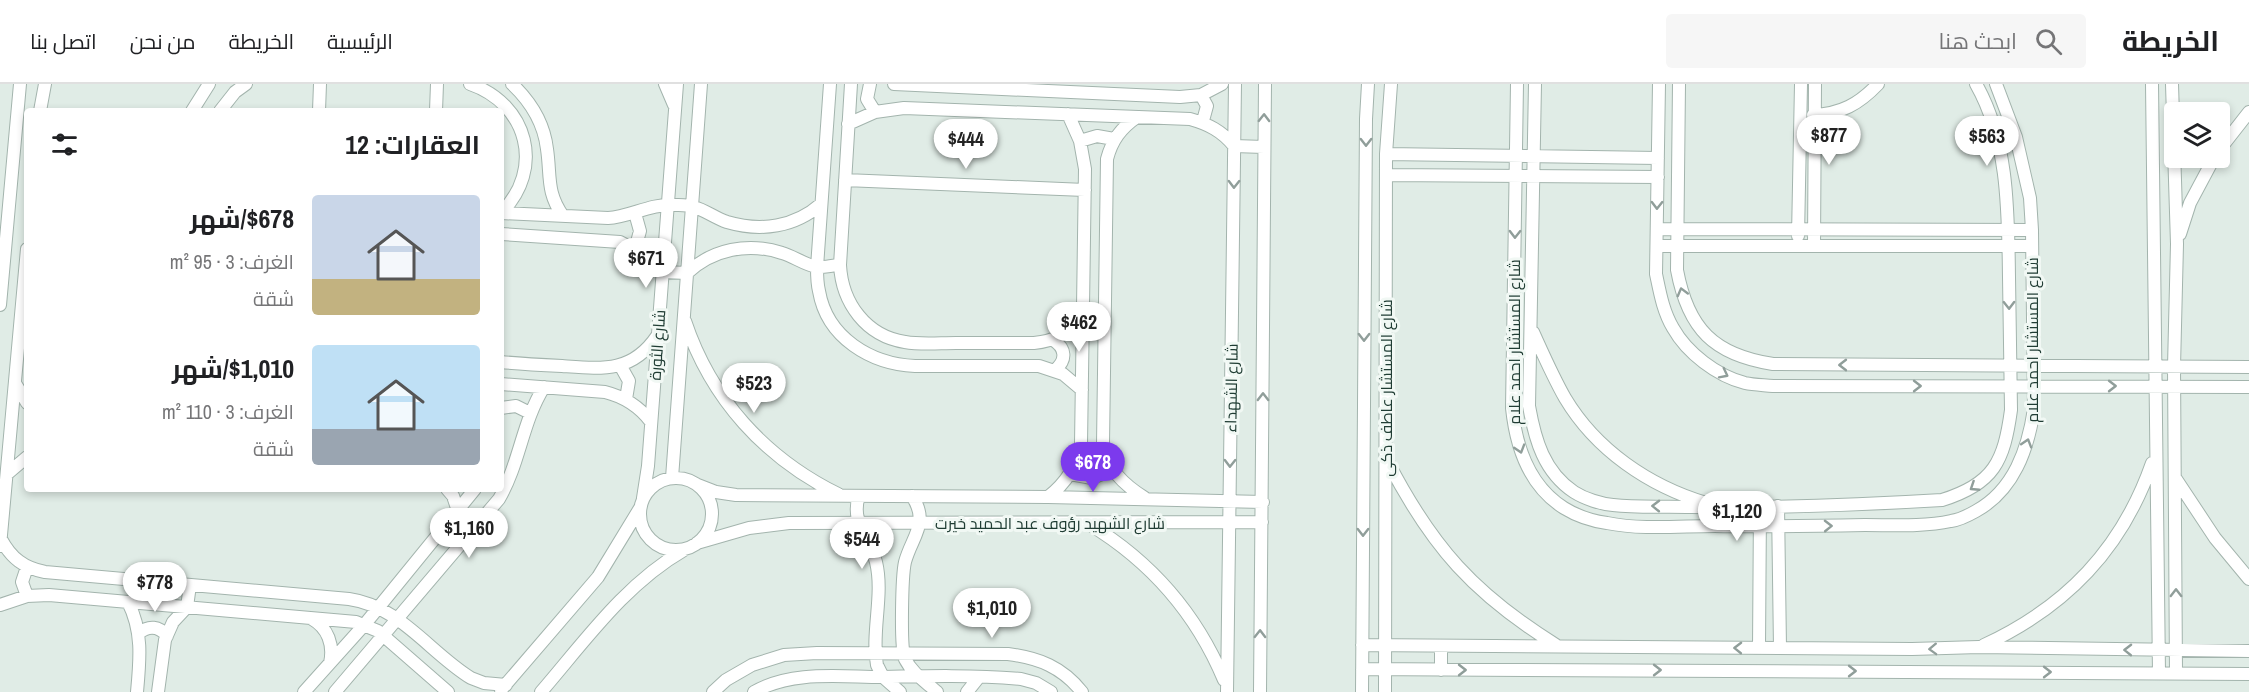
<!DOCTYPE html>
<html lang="ar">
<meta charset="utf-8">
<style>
:root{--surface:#fff;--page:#f6f6f6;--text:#202124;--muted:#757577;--line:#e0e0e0;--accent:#7c3aed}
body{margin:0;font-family:"Archivo Narrow",Cairo,sans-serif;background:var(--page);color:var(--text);direction:rtl;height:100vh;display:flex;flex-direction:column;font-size:22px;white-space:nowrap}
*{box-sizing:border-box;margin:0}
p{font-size:20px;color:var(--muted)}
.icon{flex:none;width:33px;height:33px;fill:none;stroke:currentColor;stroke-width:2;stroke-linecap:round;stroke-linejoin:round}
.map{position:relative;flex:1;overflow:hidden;direction:ltr}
.sheet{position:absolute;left:24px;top:24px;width:480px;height:384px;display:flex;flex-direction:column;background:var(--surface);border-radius:6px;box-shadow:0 3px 9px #0003;direction:rtl}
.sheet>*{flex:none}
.tools{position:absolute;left:2164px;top:18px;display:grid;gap:12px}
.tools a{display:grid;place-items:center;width:66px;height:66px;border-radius:6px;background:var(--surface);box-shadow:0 3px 9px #0003;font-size:30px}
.price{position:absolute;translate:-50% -51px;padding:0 14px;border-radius:21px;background:#fff;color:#222;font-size:20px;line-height:39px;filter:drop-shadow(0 2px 3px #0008)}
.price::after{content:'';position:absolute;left:50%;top:36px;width:18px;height:14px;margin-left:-9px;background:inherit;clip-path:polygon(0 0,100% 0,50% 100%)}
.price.current{background:var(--accent);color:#fff}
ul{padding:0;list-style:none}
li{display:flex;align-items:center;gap:18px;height:150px;padding:0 24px}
li span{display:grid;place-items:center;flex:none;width:168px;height:120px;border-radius:6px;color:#555}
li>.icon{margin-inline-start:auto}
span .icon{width:72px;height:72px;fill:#fffc;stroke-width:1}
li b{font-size:26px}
h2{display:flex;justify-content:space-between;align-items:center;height:72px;padding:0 24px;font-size:26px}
header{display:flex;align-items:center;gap:36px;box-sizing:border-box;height:84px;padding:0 30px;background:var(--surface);border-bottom:2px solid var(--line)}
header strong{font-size:28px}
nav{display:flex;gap:33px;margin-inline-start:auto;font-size:21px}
.search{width:420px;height:54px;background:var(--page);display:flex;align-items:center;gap:15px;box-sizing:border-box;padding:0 21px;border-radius:6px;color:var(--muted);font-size:22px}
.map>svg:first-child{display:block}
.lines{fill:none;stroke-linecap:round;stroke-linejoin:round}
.minor-casing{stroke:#a3b4ad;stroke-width:14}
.minor{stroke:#fff;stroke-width:12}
.oneway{stroke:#909e9a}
.labels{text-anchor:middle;stroke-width:6;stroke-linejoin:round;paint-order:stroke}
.street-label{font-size:16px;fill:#203d34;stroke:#f1f8f4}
</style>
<header>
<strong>الخريطة</strong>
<div class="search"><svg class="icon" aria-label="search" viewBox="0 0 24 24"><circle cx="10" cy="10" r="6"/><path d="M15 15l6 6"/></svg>ابحث هنا</div>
<nav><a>الرئيسية</a><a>الخريطة</a><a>من نحن</a><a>اتصل بنا</a></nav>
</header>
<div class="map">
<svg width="2249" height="608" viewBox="0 0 2249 608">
<rect width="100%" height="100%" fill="#e0ece6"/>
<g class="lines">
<defs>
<path id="minor" d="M470,0C528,20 545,85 501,129
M512,0C531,18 544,39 547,65C551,92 546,108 563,132
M665,0L674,21
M830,0L817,183C817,191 817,199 819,207C827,254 871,280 915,282H1039L1063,290L1082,306
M851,0L840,181C842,219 866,252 905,258C921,261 939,259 956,259C982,259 1008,259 1034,259C1055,257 1070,249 1083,233
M870,0L867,15L875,28
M894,0L1180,13L1201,11L1222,0
M1517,0L1512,324C1516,363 1529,402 1564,424C1577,432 1592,437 1607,439C1642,446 1680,442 1715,442C1765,443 1815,442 1865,441C1893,441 1923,443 1951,437C1959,436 1969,431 1976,427C2014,406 2028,365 2034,325L2032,146L2030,114L2016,53L1996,0
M1535,0L1529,322C1535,356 1544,388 1574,408C1585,415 1601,420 1613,421C1638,424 1665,422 1691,423C1775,424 1859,421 1942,416C1994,400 2004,377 2011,326C2010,282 2010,237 2009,193C2008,129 2009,58 1976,0
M1659,0L1656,190C1660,209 1663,227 1673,244C1687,269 1717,292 1745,299C1754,301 1764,301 1773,302L2249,303
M1679,0L1677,186C1688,245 1714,271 1773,280L2249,283
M2152,0L2159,589
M2172,0L2177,160L2174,283L2176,589
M40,27L45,0
M192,27L209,0
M220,27L235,8L246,0
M319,27L320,0
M436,27L437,0
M1813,31C1841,30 1859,20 1878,0
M1137,33C1121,44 1112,56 1107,75L1103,360C1109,387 1123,400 1145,414
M1200,38L1204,33L1207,22L1201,11
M848,40L875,28L904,24L1190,35C1208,40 1222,47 1234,62L1264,63
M1080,57L1097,52L1114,55
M2220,65L2249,28
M1386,70L1658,74
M1386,91L1658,93
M845,96L1085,106
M501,129L608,134C629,133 650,120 671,121C678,121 687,120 694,123C705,126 715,134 727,138C761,148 795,143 821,120
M635,129L640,147L635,165
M1657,145L2032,146
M501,150L620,158L641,169L663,188L687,189C713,165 748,158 782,169C793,172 805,181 817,183C823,184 833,181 840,181
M2180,150L2190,119L2214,74
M1798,152L1801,0
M1657,162H2032
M1814,162L1815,0
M0,221L20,0
M685,237C711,315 765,374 838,410
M1533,248C1543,270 1553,293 1565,314C1596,366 1649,402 1706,419
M1053,256C1066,264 1067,276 1055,286
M501,278C521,280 541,281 562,282C602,285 632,289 657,252
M620,281L629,297L626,315
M15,299L27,319
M501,300L605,308C625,313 639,322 651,338
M501,324L516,322L530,329
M1388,378C1432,463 1474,510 1556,561
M7,390L27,373
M1070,390L1092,394L1113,386
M672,394L701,0
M640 430a36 36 0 1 1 72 0a36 36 0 1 1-72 0Z
M2176,395L2215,454L2249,495
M698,401L716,408L736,411L1048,413L1263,418
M447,405L453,412L458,427
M859,412C850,438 870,454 876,478C884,511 871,548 877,581L883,593L900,608
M912,412C930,439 912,452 905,478C902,491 900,564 905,575C912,589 926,598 937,608
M1048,413C1066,399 1077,383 1081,360L1085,85L1080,57L1068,30
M643,414L648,382L677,0
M1778,422L1780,564
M1089,440C1150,477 1196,529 1224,596
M1,455C11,474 24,484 45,488L349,515C400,522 430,569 471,594L484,599L506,601
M697,459L749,444L789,439L1262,438
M0,462L27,165
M27,512L22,498L27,483
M128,518C143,547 140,576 137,608
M0,521L27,512L49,511L356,538L378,547L448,608
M312,535C328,544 334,561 330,579
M139,549C149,541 159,542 167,552
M1362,561L1912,565L1979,563L2249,567
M1984,561C2066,523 2122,465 2152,379
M1759,564L1760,422
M1362,585L2249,590
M1441,586V562
M501,606L598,493L640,424
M158,608L165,556L173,538L187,523L190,501
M304,608L365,540L475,405
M335,608L499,415C520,379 522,338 544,303
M541,608C585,557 625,500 684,466
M713,608L726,596L752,581L784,571L817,569L1008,570C1039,574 1062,583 1082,608
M754,608C792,586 840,593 882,593C928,592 975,591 1021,595L1036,599L1051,608
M967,608L979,593
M1227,608L1235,0
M1260,608L1265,0
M1362,608L1366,35L1368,0
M1385,608L1386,70L1391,0"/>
</defs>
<use href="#minor" class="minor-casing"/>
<use href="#minor" class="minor"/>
</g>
<defs><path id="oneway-chevron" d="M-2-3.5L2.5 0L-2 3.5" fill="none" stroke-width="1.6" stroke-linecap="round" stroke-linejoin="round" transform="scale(1.5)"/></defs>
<g class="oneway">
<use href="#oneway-chevron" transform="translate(1264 34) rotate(-89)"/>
<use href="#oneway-chevron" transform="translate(1366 58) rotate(90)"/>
<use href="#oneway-chevron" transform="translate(1234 100) rotate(91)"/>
<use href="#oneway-chevron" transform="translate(1657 121) rotate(91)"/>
<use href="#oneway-chevron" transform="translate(1515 150) rotate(91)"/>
<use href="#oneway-chevron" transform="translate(1682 208) rotate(-105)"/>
<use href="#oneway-chevron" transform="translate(2009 221) rotate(89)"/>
<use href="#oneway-chevron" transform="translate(1364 253) rotate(90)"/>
<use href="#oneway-chevron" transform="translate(1843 281) rotate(-180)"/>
<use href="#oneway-chevron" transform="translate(1724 290) rotate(27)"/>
<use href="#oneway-chevron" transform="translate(1917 302)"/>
<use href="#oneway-chevron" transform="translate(2112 302)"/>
<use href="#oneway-chevron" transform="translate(1263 313) rotate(-90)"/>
<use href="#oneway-chevron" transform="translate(2027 359) rotate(-73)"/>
<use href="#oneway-chevron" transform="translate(1520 365) rotate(73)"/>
<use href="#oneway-chevron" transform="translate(1230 379) rotate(91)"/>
<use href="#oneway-chevron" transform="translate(1974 403) rotate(147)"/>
<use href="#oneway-chevron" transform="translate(1656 422) rotate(-179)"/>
<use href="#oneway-chevron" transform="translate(1828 442) rotate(-1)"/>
<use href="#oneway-chevron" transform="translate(1363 448) rotate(90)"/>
<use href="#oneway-chevron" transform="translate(2176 509) rotate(-90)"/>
<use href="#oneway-chevron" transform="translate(1260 550) rotate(-89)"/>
<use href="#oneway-chevron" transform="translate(1738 564) rotate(-179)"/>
<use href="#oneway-chevron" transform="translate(1933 565) rotate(178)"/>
<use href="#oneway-chevron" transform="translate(2128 566) rotate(-179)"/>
<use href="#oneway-chevron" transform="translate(1462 586)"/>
<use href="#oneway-chevron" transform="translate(1657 586)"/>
<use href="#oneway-chevron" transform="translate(1852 587)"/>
<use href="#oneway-chevron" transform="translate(2047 588)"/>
</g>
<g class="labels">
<g class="street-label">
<text transform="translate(2032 256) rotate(-90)" y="6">شارع المستشار احمد علام</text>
<text transform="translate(1514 258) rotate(-90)" y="6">شارع المستشار احمد علام</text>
<text transform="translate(657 261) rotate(-86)" y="6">شارع الثورة</text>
<text transform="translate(1231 304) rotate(-89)" y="6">شارع الشهداء</text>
<text transform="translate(1386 304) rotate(-90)" y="6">شارع المستشار عاطف ذكى</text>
<text x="1050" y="445">شارع الشهيد رؤوف عبد الحميد خيرت</text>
</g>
</g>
</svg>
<div class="tools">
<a><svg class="icon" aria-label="layers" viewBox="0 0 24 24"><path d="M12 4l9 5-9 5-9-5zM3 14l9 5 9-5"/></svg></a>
</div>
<b class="price" style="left:1829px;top:82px">$877</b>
<b class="price" style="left:1987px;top:83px">$563</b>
<b class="price" style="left:966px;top:86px">$444</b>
<b class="price" style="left:646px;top:205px">$671</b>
<b class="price" style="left:1079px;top:269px">$462</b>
<b class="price" style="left:754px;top:330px">$523</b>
<b class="price current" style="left:1093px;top:409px">$678</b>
<b class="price" style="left:1737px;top:458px">$1,120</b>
<b class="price" style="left:469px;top:475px">$1,160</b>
<b class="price" style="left:862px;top:486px">$544</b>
<b class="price" style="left:155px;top:529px">$778</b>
<b class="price" style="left:992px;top:555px">$1,010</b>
<section class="sheet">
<h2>العقارات: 12<svg class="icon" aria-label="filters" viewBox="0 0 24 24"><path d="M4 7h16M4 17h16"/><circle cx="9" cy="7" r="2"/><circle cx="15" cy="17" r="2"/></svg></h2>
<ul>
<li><span style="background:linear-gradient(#c9d6e8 70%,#c2b280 0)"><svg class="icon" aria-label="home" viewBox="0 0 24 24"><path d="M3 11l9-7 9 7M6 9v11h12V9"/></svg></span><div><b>$678/شهر</b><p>الغرف: 3 · 95 m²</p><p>شقة</p></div></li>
<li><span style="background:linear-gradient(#bfe0f5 70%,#9aa5b1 0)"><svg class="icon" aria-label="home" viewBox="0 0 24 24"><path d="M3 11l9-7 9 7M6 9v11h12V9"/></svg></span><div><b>$1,010/شهر</b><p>الغرف: 3 · 110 m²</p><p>شقة</p></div></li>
</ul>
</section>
</div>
